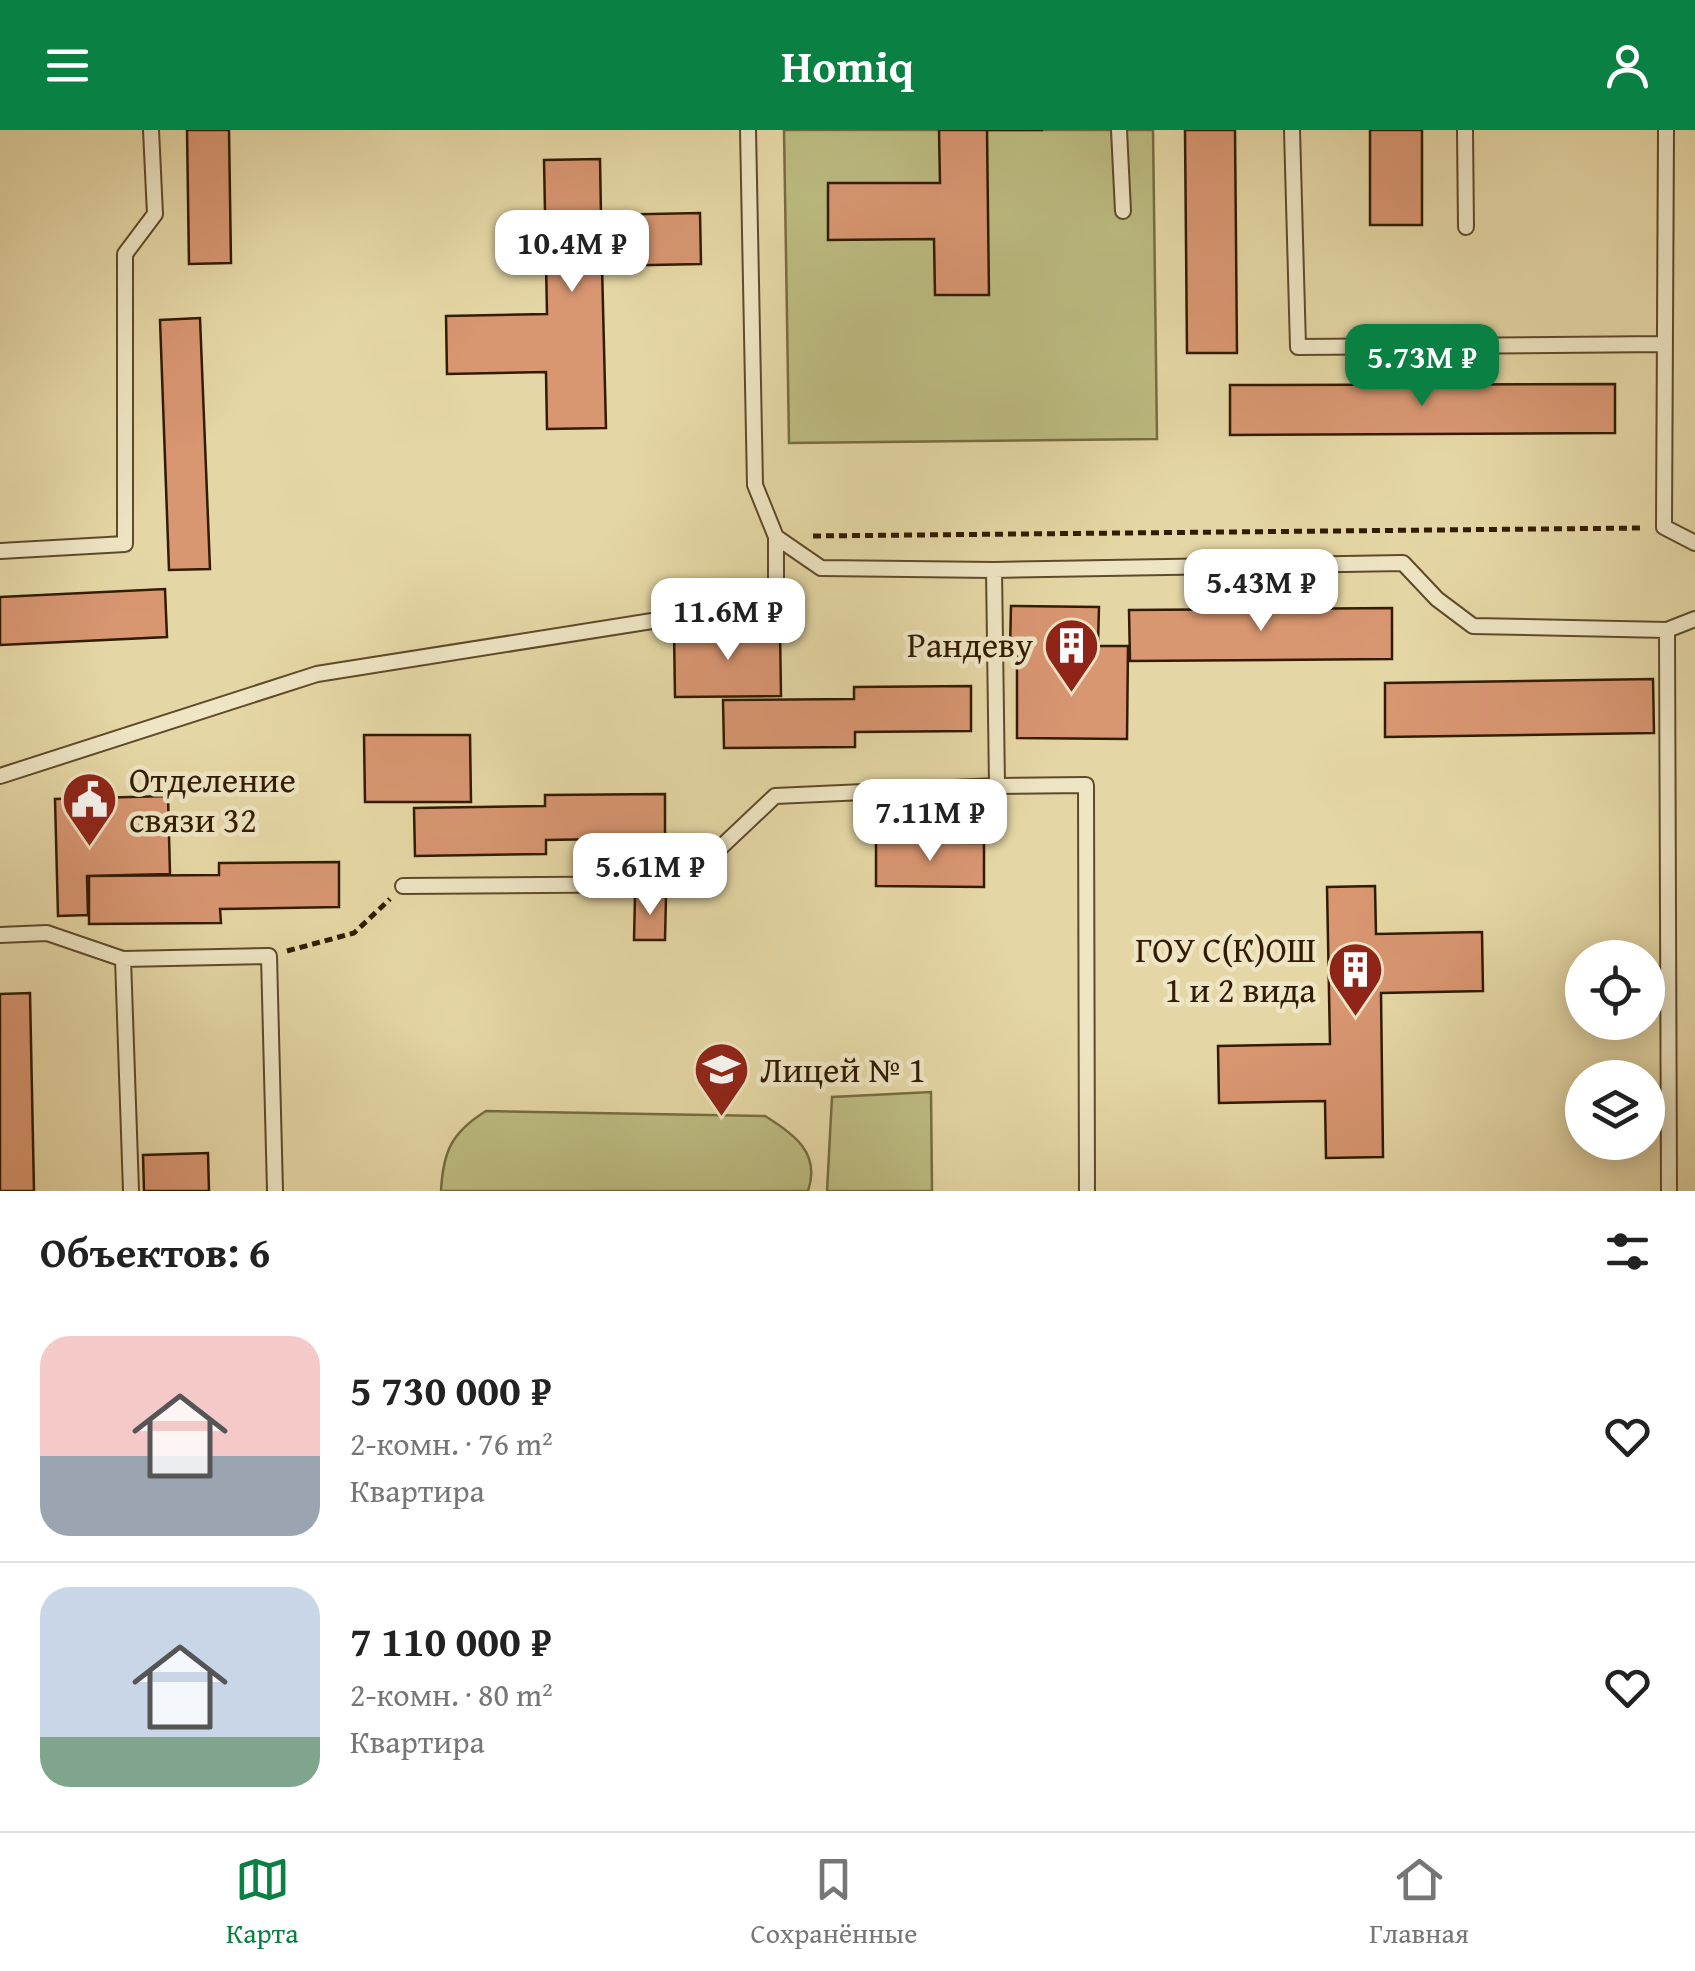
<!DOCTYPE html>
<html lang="ru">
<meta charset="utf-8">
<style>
:root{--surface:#fff;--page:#f2f2f2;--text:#222;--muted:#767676;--line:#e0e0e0;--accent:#0b8043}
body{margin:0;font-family:"Gentium Book Plus",serif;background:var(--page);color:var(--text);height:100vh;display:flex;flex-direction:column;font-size:38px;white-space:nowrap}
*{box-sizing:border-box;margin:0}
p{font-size:32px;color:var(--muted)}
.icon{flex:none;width:55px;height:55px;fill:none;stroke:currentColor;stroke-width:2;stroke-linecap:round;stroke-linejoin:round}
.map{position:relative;height:1061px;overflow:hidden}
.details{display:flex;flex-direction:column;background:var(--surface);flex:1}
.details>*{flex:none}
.controls{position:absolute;left:1565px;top:810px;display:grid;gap:20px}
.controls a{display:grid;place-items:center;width:100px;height:100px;border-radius:50%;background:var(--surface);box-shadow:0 5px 25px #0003;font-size:50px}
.price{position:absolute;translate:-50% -85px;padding:0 22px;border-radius:20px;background:#fff;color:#222;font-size:32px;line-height:65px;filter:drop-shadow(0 2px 5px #0008)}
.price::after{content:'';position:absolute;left:50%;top:60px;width:30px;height:22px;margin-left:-15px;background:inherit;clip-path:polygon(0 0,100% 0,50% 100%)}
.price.active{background:var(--accent);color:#fff}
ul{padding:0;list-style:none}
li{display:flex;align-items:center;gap:30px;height:250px;padding:0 40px}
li+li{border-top:2px solid var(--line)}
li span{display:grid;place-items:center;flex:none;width:280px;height:200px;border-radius:30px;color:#555}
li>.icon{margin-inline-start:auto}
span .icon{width:120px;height:120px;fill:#fffc;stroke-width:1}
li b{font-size:42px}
h2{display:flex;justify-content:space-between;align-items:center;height:120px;padding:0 40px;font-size:42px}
header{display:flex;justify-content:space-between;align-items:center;height:130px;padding:0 40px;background:var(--accent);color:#fff;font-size:45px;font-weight:800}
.dock{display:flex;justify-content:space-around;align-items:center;height:140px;border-top:2px solid var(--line);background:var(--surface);font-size:28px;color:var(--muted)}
.dock a{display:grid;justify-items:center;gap:5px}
.dock .active{color:var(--accent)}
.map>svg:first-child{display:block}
.green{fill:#bcbc81;stroke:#776c40;stroke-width:2.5}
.building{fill:#d89671;stroke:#321b00;stroke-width:2.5}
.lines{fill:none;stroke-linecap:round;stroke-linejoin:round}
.service-casing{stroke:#5f4a29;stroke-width:18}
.path{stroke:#321b00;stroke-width:5;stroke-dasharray:8 5;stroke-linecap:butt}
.service{stroke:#eee5c4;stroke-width:14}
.labels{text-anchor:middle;stroke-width:9;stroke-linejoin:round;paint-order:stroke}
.poi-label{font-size:35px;fill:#321b00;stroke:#eee5c4;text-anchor:end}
</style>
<header><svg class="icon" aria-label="menu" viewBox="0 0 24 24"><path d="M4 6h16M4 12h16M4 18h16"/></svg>Homiq<svg class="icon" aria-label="person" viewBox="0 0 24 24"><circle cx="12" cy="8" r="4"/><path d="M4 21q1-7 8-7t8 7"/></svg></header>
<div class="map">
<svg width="1695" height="1061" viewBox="0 0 1695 1061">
<rect width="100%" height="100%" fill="#e5d7a5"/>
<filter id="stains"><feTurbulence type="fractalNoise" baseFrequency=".002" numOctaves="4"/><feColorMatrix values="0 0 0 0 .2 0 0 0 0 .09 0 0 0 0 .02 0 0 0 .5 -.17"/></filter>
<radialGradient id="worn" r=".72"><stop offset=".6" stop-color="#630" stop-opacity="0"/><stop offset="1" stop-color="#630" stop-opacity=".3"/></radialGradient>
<path class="green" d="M784,0H1153L1157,309L789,313Z
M931,962L932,1061H827L832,967Z
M486,981L765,986C794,1004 821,1023 808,1061H441C443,1021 452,1002 486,981Z"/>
<path class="building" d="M187,0H229L231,133L189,134Z
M939,0H1043H987L989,165H935L934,109L828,110V53H940Z
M1185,0H1235L1237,223H1187Z
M1370,0H1422V95H1370Z
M600,29L601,85L700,83L701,134L602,136L606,298L547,299L546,242L447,244L446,186L547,184L544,30Z
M200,188L210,439L169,440L160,190Z
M1615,254V303L1230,305V255Z
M165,459L167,507L0,515V467Z
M1011,476L1099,477L1098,516H1128L1127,609L1017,608V520H1010Z
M1392,478V529L1130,531L1129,480Z
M780,499L781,566L675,567L674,500Z
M1653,549L1654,603L1385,607V553Z
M971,556V601L855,602V617L724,618L723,570L854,569V557Z
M364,605H470L471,672H365Z
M665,664V708L546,710V724L415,726L414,678L545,676V665Z
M168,666L170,744L87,746L88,785L58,786L55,669Z
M876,712L984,713V757L876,756Z
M339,732V777L220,779L221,793L89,794V746L219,745V733Z
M1375,756L1376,804L1482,802L1483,861L1381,863L1383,1027L1326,1028L1325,971L1219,973L1218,916L1330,914L1327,757Z
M635,766H666L665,810H634Z
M30,863L34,1061H0V864Z
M208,1023L209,1061H144L143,1025Z"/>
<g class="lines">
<defs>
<path id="service" d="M748,0L755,355L776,407L821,438L994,440L1403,433L1437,469L1473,496L1667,500L1695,489
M1119,0L1123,81
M1292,0L1298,217L1665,214
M1465,0L1466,97
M1666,0L1664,397L1695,413
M0,421L125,414V124L155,84L151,0
M994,440L997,656L1086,655L1087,1061
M1667,500L1669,1061
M0,646L317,544L671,488L776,485V407
M403,756L682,754L775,666L997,656
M0,805L47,803L123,829
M131,1061L123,829L269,826L275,1061"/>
</defs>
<use href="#service" class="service-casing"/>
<path class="path" d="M813,406L1642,398
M287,821L354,803L390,769"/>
<use href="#service" class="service"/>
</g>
<defs>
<symbol id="building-pin" viewBox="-11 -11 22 30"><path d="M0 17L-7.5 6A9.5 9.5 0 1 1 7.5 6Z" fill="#8f2418" stroke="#eee5c4"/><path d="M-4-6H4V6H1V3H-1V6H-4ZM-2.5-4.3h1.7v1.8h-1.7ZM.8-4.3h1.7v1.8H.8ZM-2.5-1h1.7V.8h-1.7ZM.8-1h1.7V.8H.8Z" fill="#fff"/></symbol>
<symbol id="civic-pin" viewBox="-11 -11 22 30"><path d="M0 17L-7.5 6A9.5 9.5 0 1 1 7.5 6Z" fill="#8f2418" stroke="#eee5c4"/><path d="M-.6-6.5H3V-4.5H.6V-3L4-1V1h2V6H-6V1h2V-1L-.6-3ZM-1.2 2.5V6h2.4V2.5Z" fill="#fff"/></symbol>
<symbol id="school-pin" viewBox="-11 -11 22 30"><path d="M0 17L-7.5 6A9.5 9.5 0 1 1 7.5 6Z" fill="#8f2418" stroke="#eee5c4"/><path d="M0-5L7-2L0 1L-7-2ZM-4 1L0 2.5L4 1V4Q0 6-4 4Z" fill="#fff"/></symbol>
</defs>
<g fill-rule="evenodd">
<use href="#building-pin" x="1040" y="484" width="63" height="86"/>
<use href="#civic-pin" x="58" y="638" width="63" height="86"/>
<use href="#building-pin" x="1324" y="808" width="63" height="86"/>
<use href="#school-pin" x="690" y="908" width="63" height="86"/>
</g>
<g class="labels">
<g class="poi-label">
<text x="1033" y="527">Рандеву</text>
<text x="129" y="662" text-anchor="start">Отделение<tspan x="129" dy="40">связи 32</tspan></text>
<text x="1316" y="832">ГОУ С(К)ОШ<tspan x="1316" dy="40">1 и 2 вида</tspan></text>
<text x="760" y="952" text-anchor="start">Лицей № 1</text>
</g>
</g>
<rect width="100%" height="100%" filter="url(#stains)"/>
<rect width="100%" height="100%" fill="url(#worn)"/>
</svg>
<div class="controls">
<a><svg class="icon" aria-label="locate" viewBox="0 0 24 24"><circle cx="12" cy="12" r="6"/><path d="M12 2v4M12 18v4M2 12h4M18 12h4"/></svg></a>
<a><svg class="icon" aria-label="layers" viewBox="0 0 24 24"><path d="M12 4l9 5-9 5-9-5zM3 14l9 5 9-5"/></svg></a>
</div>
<b class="price" style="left:572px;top:165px">10.4M ₽</b>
<b class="price active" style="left:1422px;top:279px">5.73M ₽</b>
<b class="price" style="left:1261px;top:504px">5.43M ₽</b>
<b class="price" style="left:728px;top:533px">11.6M ₽</b>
<b class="price" style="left:930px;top:734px">7.11M ₽</b>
<b class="price" style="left:650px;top:788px">5.61M ₽</b>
</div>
<section class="details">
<h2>Объектов: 6<svg class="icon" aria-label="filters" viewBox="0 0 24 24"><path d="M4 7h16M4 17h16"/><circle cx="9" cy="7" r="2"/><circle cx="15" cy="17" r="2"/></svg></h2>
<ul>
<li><span style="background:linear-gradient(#f6c9c9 60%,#9aa5b1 0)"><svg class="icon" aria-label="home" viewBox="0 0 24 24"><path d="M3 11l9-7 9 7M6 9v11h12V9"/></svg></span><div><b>5 730 000 ₽</b><p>2-комн. · 76 m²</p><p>Квартира</p></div><svg class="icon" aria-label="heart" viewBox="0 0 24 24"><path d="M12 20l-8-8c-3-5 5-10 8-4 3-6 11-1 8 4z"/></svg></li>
<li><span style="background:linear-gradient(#c9d6e8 75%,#7fa58c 0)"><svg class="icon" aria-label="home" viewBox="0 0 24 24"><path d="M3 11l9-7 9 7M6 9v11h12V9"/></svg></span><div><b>7 110 000 ₽</b><p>2-комн. · 80 m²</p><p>Квартира</p></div><svg class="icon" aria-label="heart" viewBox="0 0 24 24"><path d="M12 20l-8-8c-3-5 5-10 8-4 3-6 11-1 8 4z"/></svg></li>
</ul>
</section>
<nav class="dock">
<a class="active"><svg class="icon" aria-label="map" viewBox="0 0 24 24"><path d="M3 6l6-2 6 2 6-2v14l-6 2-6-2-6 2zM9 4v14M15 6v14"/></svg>Карта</a>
<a><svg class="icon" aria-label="saved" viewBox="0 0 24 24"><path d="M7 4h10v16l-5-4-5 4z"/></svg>Сохранённые</a>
<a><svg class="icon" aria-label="home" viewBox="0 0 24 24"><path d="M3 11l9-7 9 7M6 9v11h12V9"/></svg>Главная</a>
</nav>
